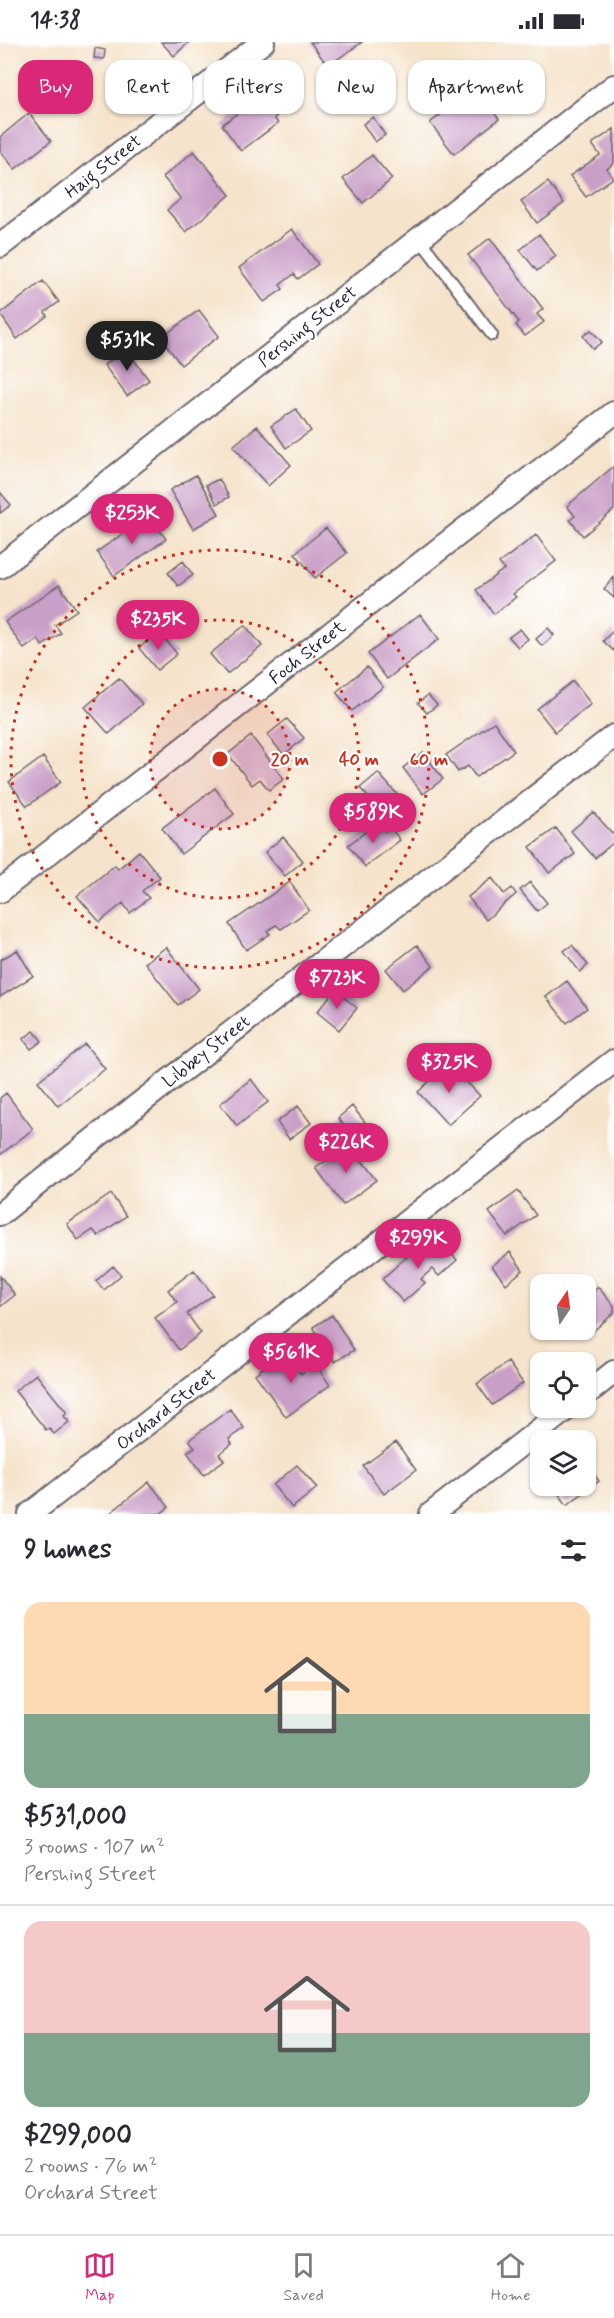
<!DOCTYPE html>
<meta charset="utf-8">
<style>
:root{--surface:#fff;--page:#f2f2f3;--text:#2b2b33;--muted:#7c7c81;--line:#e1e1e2;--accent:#db2777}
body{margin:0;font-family:Mynerve,sans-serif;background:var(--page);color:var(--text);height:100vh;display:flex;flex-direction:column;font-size:22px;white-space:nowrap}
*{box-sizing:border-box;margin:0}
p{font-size:20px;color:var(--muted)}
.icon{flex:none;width:33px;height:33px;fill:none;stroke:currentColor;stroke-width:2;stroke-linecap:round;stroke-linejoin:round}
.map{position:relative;height:1472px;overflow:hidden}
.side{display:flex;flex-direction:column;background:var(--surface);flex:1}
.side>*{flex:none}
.hud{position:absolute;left:18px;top:18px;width:579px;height:54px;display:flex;gap:12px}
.needle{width:39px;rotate:13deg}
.buttons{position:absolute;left:530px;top:1232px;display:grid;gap:12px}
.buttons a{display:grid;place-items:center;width:66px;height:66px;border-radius:12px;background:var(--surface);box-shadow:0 2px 4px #0004;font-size:30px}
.price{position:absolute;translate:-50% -51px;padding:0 14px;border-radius:21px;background:var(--accent);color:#fff;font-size:20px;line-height:39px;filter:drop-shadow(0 2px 3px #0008)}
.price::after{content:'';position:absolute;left:50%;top:36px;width:18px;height:14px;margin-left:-9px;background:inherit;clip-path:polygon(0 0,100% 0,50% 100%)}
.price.selected{background:#222;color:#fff}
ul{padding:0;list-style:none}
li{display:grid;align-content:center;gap:12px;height:318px;padding:0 24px}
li+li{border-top:2px solid var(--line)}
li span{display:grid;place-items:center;height:186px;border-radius:18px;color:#555}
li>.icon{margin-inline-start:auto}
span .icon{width:108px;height:108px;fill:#fffc;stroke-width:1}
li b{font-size:26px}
h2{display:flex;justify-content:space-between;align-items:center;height:72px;padding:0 24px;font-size:26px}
.chip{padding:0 21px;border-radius:18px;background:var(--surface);box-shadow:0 2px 4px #0004;font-size:21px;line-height:54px}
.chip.selected{background:var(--accent);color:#fff}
.status{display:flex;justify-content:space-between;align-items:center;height:42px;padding:0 30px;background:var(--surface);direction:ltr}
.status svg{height:16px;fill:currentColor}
.dock{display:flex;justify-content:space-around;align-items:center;height:84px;border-top:2px solid var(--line);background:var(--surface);font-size:16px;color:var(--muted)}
.dock a{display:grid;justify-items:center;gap:3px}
.dock .selected{color:var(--accent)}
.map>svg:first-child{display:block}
.building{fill:#ca9fc7}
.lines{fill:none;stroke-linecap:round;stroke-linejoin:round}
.service-casing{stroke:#6c666d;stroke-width:14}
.minor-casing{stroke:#6c666d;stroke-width:26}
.service{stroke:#fff;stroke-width:10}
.minor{stroke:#fff;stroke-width:22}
.ring{fill:none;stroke:#c8321e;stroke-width:3;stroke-dasharray:3 6}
.labels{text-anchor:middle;stroke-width:4.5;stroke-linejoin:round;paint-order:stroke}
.street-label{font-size:18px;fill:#22223b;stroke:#fff}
.centre{fill:#c8321e;stroke:#fff;stroke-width:3}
.ring-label{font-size:18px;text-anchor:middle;font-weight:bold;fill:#c8321e;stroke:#fff;stroke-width:4.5;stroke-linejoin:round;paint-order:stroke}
</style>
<div class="status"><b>14:38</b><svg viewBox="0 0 49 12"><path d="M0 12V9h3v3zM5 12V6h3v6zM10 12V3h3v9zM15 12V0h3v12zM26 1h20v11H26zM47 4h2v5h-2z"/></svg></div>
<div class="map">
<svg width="614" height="1472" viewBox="0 0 614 1472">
<rect width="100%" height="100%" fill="#fff"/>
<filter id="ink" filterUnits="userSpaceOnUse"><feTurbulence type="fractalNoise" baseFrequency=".0167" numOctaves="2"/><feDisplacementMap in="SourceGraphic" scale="12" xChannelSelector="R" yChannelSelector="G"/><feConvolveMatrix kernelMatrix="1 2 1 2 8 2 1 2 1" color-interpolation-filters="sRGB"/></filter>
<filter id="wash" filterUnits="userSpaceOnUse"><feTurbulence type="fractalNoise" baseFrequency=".008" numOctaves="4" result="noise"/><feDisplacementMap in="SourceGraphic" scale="24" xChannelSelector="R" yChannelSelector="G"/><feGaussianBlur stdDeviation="1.35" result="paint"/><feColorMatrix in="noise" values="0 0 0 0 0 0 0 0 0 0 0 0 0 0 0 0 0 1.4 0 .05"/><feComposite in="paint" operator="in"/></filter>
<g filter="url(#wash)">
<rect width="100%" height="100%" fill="#f5e3cb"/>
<g id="blocks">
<path class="building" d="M161,0H189L174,14Z
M310,0H362L328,24Z
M95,6L105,8L104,17L94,16Z
M273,44L289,65L274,76L278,81L241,109L222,83Z
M476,46L499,77L454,112L430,81Z
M29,71L51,99L15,127L0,109V95Z
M373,75L385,93L375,100L363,82Z
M614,87V121L607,127L613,136L586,155L570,134L600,113L592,102Z
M194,109L230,153L186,190L167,168L181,157L163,135Z
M372,113L392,137L363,161L343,137Z
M548,140L564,161L537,181L521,160Z
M292,187L318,222L298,237L294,232L280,243L283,247L264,260L239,226Z
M539,192L556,214L537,229L520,208Z
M490,196L543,267L537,272L544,280L525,294L516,283L519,280L468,213Z
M43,239L59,260L45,270L47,274L17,297L0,272Z
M199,268L219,294L181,323L161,296Z
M591,288L602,300L593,307L583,294Z
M126,307L149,338L127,354L104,323Z
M296,367L311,389L286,406L271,384Z
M257,384L291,423L268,444L233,404Z
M614,424V468L583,494L570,478L575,474L567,464Z
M196,433L219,472L193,487L170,448Z
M219,437L229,455L217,462L206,443Z
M0,450L11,463L0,471Z
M149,473L166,497L114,534L97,510Z
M326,486L347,511L315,536L295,511Z
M536,493L556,519L513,552L516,555L494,572L476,548L504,527L499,521Z
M183,519L193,533L178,544L168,531Z
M614,535V556L604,547Z
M59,543L77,568L55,583L61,591L42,604L38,597L24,607L5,580Z
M420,572L439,597L387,637L368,612Z
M245,583L262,604L227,632L210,612Z
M548,586L554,593L542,604L536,597Z
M520,587L528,597L518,605L509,595Z
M614,588V609L603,599Z
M159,590L177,612L157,628L139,606Z
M367,625L383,645L352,669L336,650Z
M119,636L142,662L109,692L85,665Z
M573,639L591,662L555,690L537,667Z
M428,653L437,663L427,671L418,661Z
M287,677L304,696L284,713L267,693Z
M494,680L514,709L476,735L468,724L458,730L446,713Z
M251,694L284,737L269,748L260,737L252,743L228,712Z
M423,710L443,737L423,752L403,726Z
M43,715L61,740L27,764L9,740Z
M378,731L397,752L379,767L360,746Z
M215,746L234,772L181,812L162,786Z
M593,770L614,793V800L595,816L571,789Z
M379,780L385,789L390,785L400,798L365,825L348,803Z
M556,786L575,812L549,831L530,805Z
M283,795L303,819L285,834L265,810Z
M139,809L160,835L142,849L149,856L130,871L123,861L100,880L77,854L115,823L118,827Z
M492,836L504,852L512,846L516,852L486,878L468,855Z
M290,840L309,868L281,887L276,883L267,889L270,892L246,908L229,882Z
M530,840L547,861L537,869L520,848Z
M417,903L433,924L403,948L386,927Z
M572,903L588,923L580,930L564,909Z
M166,905L199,947L178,963L145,921Z
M17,908L33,934L0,955V918Z
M567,939L587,966L567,981L546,955Z
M335,948L357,966L339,988L317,970Z
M34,989L42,999L31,1007L23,997Z
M85,1002L105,1027L58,1064L38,1039Z
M449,1021L480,1054L448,1083L418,1050Z
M251,1037L268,1060L237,1084L220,1062Z
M6,1051L33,1087L0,1113V1056Z
M298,1064L311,1081L289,1097L277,1080Z
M352,1064L381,1100L367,1112L338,1076Z
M349,1102L377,1138L343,1163L316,1126Z
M518,1149L536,1173L507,1194L489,1170Z
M111,1152L126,1174L98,1194L93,1188L78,1198L67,1182Z
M438,1197L457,1218L439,1234L432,1227L421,1237L425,1241L403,1260L382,1237L412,1210L417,1216Z
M510,1210L523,1228L506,1242L492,1224Z
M113,1224L121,1233L104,1248L96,1239Z
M194,1228L213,1253L187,1272L201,1291L179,1308L155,1276L177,1260L168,1248Z
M0,1234L15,1253L0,1265Z
M598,1245L614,1264V1271L591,1291L585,1285V1257Z
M332,1273L354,1308L335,1320L313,1285Z
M285,1310L301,1332L315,1322L330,1343L286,1375L255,1332Z
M508,1320L523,1341L492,1363L477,1342Z
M36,1332L67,1371L64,1374L69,1380L54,1392L49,1386L46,1388L15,1349Z
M230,1367L244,1386L229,1397L232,1402L219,1412L224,1418L204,1433L187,1410L195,1405L189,1398Z
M396,1400L416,1428L384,1452L363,1424Z
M585,1421L599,1439L567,1463L552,1443H585Z
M297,1423L317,1446L292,1466L273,1443Z
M149,1440L169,1465L160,1472H109Z"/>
</g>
</g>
<g filter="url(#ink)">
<use href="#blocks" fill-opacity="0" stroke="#6c666d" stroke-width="1.5"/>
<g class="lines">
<defs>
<path id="service" d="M419,196L492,293"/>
<path id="minor" d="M0,204L263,0
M0,525L614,44
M0,849L614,371
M0,1172L99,1093L614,694
M585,1353L614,1330
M30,1472L614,1019
M431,1472L569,1365"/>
</defs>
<use href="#service" class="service-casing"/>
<use href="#minor" class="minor-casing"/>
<use href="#service" class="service"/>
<use href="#minor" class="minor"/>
</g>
</g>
<circle cx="220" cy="717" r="70" fill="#c8321e" fill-opacity=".12"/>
<g class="ring">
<circle cx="220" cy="717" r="70"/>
<circle cx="220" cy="717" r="139"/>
<circle cx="220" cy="717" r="209"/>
</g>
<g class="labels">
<g class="street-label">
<text transform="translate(103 124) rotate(-38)" y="6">Haig Street</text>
<text transform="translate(307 284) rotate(-38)" y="6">Pershing Street</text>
<text transform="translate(307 610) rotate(-38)" y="6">Foch Street</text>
<text transform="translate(206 1009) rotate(-38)" y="6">Libbey Street</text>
<text transform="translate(166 1367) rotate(-38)" y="6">Orchard Street</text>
</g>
</g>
<circle cx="220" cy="717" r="9" class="centre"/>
<g class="ring-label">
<text x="290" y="723">20 m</text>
<text x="359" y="723">40 m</text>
<text x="429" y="723">60 m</text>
</g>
</svg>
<div class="buttons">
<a><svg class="needle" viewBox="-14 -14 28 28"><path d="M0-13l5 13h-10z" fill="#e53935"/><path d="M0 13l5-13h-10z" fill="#7c7c81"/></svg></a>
<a><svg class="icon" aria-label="locate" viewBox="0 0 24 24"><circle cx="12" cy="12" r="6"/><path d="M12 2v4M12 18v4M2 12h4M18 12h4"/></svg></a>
<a><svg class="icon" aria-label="layers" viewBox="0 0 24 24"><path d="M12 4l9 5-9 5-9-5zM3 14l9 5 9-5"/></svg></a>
</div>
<b class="price selected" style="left:127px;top:330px">$531K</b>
<b class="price" style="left:132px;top:503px">$253K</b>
<b class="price" style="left:158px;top:609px">$235K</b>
<b class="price" style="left:373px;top:802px">$589K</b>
<b class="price" style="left:337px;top:968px">$723K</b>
<b class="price" style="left:449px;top:1052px">$325K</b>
<b class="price" style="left:346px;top:1132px">$226K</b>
<b class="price" style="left:418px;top:1228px">$299K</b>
<b class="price" style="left:291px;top:1342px">$561K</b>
<div class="hud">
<a class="chip selected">Buy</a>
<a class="chip">Rent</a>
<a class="chip">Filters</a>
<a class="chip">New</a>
<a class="chip">Apartment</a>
</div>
</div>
<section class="side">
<h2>9 homes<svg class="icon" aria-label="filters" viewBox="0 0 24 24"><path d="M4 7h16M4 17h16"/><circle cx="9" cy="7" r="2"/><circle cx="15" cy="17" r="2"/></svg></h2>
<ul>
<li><span style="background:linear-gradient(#ffd9b3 60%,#7fa58c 0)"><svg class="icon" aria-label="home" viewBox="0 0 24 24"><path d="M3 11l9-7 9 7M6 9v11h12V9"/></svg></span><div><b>$531,000</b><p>3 rooms · 107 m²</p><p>Pershing Street</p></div></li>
<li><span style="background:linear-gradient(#f6c9c9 60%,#7fa58c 0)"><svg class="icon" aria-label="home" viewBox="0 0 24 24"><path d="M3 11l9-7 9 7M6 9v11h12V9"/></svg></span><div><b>$299,000</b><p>2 rooms · 76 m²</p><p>Orchard Street</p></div></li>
</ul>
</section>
<nav class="dock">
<a class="selected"><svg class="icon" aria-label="map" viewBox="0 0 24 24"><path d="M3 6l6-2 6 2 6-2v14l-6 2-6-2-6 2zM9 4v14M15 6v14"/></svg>Map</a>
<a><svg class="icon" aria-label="saved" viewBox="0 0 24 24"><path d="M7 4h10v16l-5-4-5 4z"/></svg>Saved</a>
<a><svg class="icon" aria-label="home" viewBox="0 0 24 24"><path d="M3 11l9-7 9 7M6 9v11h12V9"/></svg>Home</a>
</nav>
